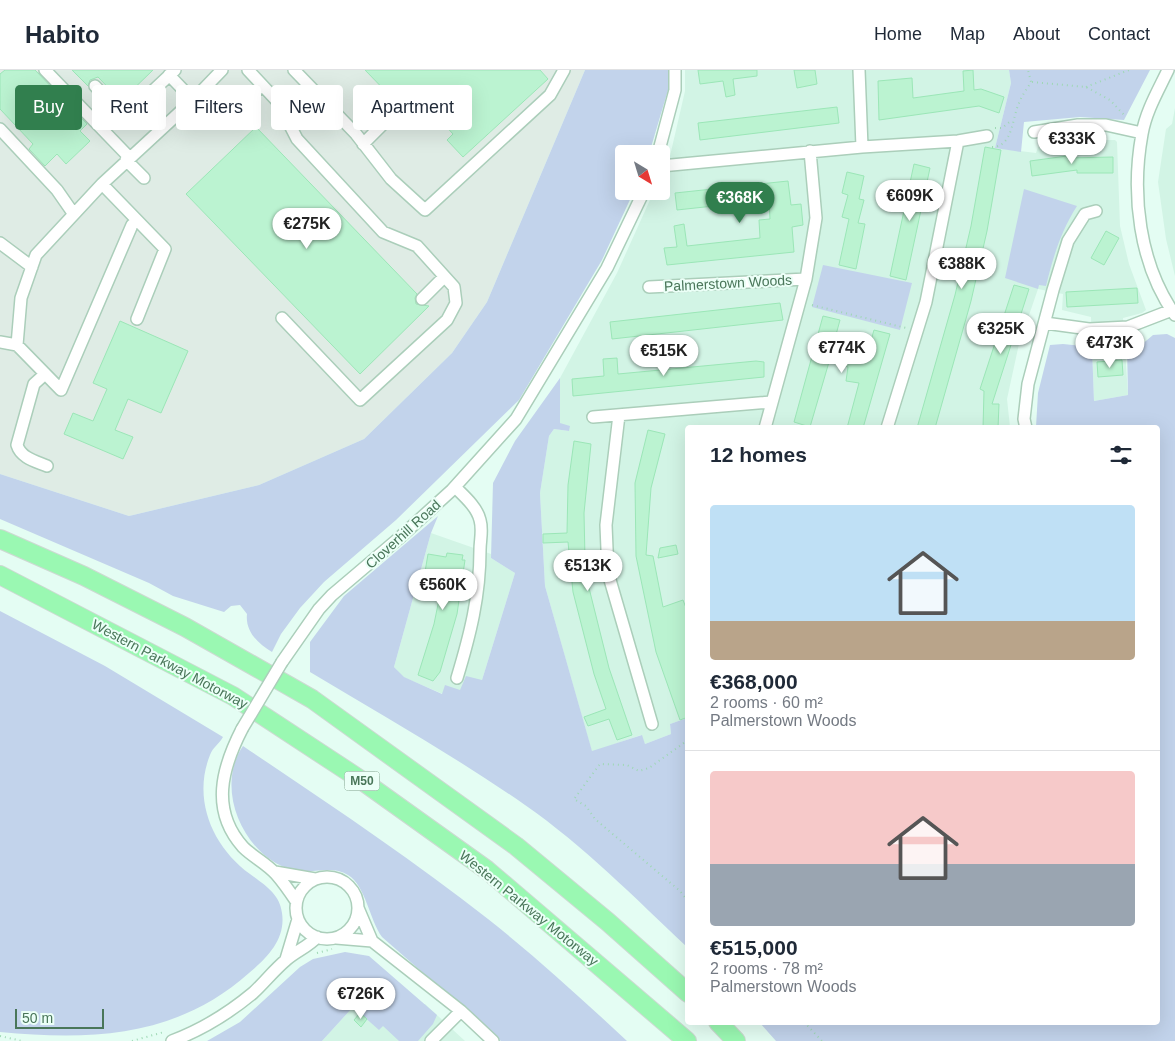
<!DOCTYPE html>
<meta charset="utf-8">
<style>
:root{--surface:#fff;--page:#f2f2f3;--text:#1f2937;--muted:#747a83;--line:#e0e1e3;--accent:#317f4e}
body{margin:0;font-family:Helvetica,sans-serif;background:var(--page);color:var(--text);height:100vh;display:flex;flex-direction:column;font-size:19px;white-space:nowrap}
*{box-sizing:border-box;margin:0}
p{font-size:16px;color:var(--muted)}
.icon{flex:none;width:28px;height:28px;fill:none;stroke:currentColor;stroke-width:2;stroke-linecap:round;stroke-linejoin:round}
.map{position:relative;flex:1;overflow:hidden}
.panel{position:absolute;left:685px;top:355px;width:475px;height:600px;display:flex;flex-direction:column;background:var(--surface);border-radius:5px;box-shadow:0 5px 20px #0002}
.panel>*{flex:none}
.top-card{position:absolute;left:15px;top:15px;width:475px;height:45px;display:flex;gap:10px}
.needle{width:32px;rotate:142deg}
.controls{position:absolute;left:615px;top:75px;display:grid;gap:10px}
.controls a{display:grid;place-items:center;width:55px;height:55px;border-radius:5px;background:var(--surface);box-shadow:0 5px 20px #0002;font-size:25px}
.scale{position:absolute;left:15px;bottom:12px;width:89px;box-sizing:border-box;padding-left:5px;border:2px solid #497659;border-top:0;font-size:14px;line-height:18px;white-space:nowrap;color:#497659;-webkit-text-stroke:4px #ebfff7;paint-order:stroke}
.price{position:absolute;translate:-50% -42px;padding:0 11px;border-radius:18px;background:#fff;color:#222;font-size:16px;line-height:32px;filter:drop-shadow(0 1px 2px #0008)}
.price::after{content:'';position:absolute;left:50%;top:30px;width:15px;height:11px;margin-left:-8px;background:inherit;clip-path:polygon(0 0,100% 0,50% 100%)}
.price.on{background:var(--accent);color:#fff}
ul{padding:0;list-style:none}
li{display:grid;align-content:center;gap:10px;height:265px;padding:0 25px}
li+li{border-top:1px solid var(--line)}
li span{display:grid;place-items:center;height:155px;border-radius:5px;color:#555}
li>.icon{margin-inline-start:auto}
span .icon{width:90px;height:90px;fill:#fffc;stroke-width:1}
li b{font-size:21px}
h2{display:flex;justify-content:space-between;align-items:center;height:60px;padding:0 25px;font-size:21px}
.tag{padding:0 18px;border-radius:5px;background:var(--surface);box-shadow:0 5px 20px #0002;font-size:18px;line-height:45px}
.tag.on{background:var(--accent);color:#fff}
header{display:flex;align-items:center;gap:30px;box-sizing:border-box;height:70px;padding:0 25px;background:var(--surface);border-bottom:1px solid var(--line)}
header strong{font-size:24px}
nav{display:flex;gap:28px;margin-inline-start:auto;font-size:18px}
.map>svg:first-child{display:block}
.residential{fill:#d2f4e5}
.industrial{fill:#dfece5}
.green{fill:#c2d3eb}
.building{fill:#bbf3d1;stroke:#9be6b7}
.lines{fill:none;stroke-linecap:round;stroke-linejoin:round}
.minor-casing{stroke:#abceba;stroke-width:14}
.highway-casing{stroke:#ccd9d1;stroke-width:20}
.path{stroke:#9ed8b4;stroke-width:2;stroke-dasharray:1 4;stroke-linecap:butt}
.minor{stroke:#fff;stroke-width:11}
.highway{stroke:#9af8b2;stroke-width:18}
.minor-bridge-casing{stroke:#abceba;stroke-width:14;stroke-linecap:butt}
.minor-bridge{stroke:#fff;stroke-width:11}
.labels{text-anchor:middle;stroke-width:4;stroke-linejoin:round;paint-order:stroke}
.shield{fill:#ebfff7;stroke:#7a9f88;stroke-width:1}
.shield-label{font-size:12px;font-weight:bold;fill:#497659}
.street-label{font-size:14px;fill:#497659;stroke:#ebfff7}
</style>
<header>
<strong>Habito</strong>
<nav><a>Home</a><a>Map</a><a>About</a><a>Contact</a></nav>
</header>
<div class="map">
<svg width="1175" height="971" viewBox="0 0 1175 971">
<rect width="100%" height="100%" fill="#e4fdf3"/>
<path class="residential" d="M685,0H1009L1011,13L995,78L1036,83L1038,77L1082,70H1115L1117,72L1120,156L1129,194L1146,240L1142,243L1123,248L1128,325L1094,331L1091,247L1062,240L1063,224L1038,219L1019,274L1007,329L1010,357L688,358L687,648L670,654L671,664L645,674L641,665L592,682L545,516L540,423L549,366L554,359L569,361L560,353V308L617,203L654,121H661V106L670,86L685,21Z
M1175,38V206L1166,169L1158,112L1166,59L1172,54Z
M431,463L491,484V488L515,503L482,610L460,621L443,624L403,607L394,597Z
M425,934L465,971H322L353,937Z"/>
<path class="industrial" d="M0,0H585L487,232L452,283L364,369L259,415L129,446L0,404Z"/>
<path class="green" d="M585,0H668V20L649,84H624V121H634L602,190L519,330L396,450L324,512L300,538L281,564L272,582C258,574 245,561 247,544L240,535L231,536L224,542L173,526L149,513L0,449V404L129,446L259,415L364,369L452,283L487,232Z
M1009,0H1150L1124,50L1080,47L1024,52L1021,82L995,78L1011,13Z
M1024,119L1077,136C1061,161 1053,187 1046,216L1039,215L1038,219L1005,208Z
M823,195L912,213L900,260L812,237Z
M1167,264L1175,268V971H776L760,953L1158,952V358L1036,357L1038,323L1050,275L1063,274L1092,277L1094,331L1128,325L1127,276H1140L1153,265Z
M560,308V353L570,356L569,361L554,359L549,366L540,423L545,516L592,681L642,665L645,674L671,664L670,654L687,648V877C635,828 584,776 525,735C456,687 382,645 310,602V572L344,526L438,446L431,463L394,597L404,607L442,624L445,615L460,620L466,606L482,610L515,503L491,488L493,413L515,371Z
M0,541L105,596L223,667C219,674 213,677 210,685C192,730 213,777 250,804C265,815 280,824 282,843C286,869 267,888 249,903C177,967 93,971 0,962Z
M243,676C326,732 409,787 488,849C536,887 582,929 627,971H501L382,867C369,849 366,816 348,805C331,794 310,805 292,800C243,786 214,718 243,676Z
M345,882L369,886L437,945L433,954L418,971H399L383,956L379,960L353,937L322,971H207L240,952L300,897L313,889Z"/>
<path class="building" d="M5,0H35L87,54L80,61L90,71L66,94L57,84L45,96L29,79L33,74L0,39V4Z
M72,0H153L121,31L98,7L90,10L88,16Z
M365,0H540L548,9L463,87L447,70L453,64L421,29L406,43V32L401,30L395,31Z
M698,0H757V6L733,9L735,25L726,27L723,11L700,14Z
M794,0H815L817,14L797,18Z
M973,0L974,20L981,19L1004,27L999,43L979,36L879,50L878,11L912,8L913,28L964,21L963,1Z
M837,37L839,53L700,70L698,53Z
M256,57L417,224L415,228L416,234L429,236L360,304L186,124Z
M985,77L1001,80L987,161L971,231L935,358H917L955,225L971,156Z
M1067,86V88L1113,87V103H1077V100L1032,106L1030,91Z
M914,94L930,98L906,210L890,206Z
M847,102L864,106L859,129L864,130L858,153L865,154L856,199L839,195L849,149L842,147L848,125L842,123Z
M788,111L791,135L801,134L803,155L792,157L794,182L667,195L664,178L677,177L674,156L684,154L687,176L760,168L759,150L770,149L769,130L677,140L675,123Z
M1106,161L1119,168L1104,195L1091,188Z
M1014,215L1029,219L992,334H999L998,358H983L984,321L980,319Z
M1137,218L1138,233L1067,237L1066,222Z
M780,233L783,250L612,269L610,252Z
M823,246L840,250L831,283L865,291L874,260L890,264L863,358H847L859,313L846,311L848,297L829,292L810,357L794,352Z
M120,251L188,281L161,343L128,329L115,360L133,367L123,389L64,364L73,343L93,351L107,319L93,313Z
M617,288L618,304L756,291L764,292V307L573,326L572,309L604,306L603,289Z
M1122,290L1123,305L1098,307L1097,292Z
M648,360L665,364L651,418L646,485L653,486L663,537L683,530L688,543V647L680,650L656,582L636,486L635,413Z
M574,371L591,374L584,443L585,489L589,518L609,598L632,665L617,670L609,649L588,656L584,647L606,639L594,604L573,522L568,472L543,473V464L567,463L568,415Z
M676,475L678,484L658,488L660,478Z
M447,483L463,485L462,490H465L457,544L440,602L433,611L418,605L434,554L444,505L425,502L428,484L446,487Z
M360,943L367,949L361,957L354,950Z"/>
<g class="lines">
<defs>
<path id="minor" d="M45,0L129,87
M248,0L278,32L297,69L383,162L417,176L454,217L456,233L447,250L360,330L282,248
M294,0L356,64L391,109L425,140L550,25L564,0
M859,0L862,77
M1168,0C1158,21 1146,41 1142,64C1131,124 1139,194 1175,245
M169,5L193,30
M95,16L125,47L175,0
M250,27L262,15
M0,59L57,120L73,143
M1034,62L1078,55H1106L1142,63
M363,74L400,37
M658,84L675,20V0
M126,90L144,108
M661,96L862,77L958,71L987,66
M102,114L165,179L137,249
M0,173L32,197
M649,217L806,209
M422,229L444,207
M1045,253L1089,259L1128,257L1172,240
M0,272L17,275L61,320L132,155L137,151
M17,275L21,228L36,185L102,114L193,30L222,0
M45,304L34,314L17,375C21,388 35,391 47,396
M619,345L606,455L608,503L652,654
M593,347L771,332
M765,358L806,209L816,148L810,81
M887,358L926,232L958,71
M1026,358L1024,349L1028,314L1053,220L1068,171L1085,144L1096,141
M455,417C464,426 477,437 480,450C483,460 480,470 480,480C480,526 470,565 457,608
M282,592L319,539L332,525L398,469L452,420L516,349L607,198L644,121
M242,659C222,698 210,740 243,777C253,787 266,793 276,804C283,812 290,822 296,831
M275,802L315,809
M296 838a31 31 0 1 1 62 0a31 31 0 1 1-62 0Z
M358,838L372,871L461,941L493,971
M336,868L372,871
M286,889L298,849
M172,971C201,960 229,943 253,923C264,913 274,900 286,890C296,881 308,877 317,867
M431,971L461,941"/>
<path id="highway" d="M0,469L84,506L185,557L312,629L516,776L608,852L688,923
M0,505L233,626L364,712L487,800L687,971
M718,952L736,971"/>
</defs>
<use href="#minor" class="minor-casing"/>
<use href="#highway" class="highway-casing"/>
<path class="path" d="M1032,12L1086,17L1110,30L1126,47
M1086,17L1129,0
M995,58H1002L1012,50
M992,77C1013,77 1012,48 1019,33C1022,25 1027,19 1031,12L1028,0
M812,235L906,258
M688,670L649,698L639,701L627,695L600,694L574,729L586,736L595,749L680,821L688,831
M317,883L332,879
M804,952L822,971
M0,966L22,971
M132,971L164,962"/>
<use href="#minor" class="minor"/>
<use href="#highway" class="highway"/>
<defs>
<path id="minor-bridge" d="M242,659L282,592"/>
</defs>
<use href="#minor-bridge" class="minor-bridge-casing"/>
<use href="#minor-bridge" class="minor-bridge"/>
</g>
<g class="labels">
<rect class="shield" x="344.5" y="701.5" width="35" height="19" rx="4"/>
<g class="shield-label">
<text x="362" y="715">M50</text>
</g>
<g class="street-label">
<text transform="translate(728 213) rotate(-3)" y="5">Palmerstown Woods</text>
<text transform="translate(403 464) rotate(-42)" y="5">Cloverhill Road</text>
<text transform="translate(170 594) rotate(28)" y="5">Western Parkway Motorway</text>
<text transform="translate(529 838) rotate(39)" y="5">Western Parkway Motorway</text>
</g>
</g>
</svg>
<div class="controls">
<a><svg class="needle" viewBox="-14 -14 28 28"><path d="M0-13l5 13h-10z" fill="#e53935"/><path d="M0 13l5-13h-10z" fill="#747a83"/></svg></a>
</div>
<div class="scale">50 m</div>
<b class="price" style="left:1072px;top:95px">€333K</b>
<b class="price" style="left:910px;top:152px">€609K</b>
<b class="price on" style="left:740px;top:154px">€368K</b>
<b class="price" style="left:307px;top:180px">€275K</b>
<b class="price" style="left:962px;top:220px">€388K</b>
<b class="price" style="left:1001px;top:285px">€325K</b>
<b class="price" style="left:1110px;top:299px">€473K</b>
<b class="price" style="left:842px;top:304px">€774K</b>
<b class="price" style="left:664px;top:307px">€515K</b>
<b class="price" style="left:588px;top:522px">€513K</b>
<b class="price" style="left:443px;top:541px">€560K</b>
<b class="price" style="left:361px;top:950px">€726K</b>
<div class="top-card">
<a class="tag on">Buy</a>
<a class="tag">Rent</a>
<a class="tag">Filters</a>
<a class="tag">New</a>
<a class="tag">Apartment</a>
</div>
<section class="panel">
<h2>12 homes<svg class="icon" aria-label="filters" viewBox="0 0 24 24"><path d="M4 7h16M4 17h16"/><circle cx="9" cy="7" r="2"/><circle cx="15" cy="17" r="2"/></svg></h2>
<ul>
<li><span style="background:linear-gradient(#bfe0f5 75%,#b9a48a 0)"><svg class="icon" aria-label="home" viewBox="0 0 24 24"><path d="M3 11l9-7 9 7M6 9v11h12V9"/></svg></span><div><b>€368,000</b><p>2 rooms · 60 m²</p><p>Palmerstown Woods</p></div></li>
<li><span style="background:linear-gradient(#f6c9c9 60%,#9aa5b1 0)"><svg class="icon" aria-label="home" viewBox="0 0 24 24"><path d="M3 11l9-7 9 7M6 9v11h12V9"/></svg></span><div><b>€515,000</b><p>2 rooms · 78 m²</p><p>Palmerstown Woods</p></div></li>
</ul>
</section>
</div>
